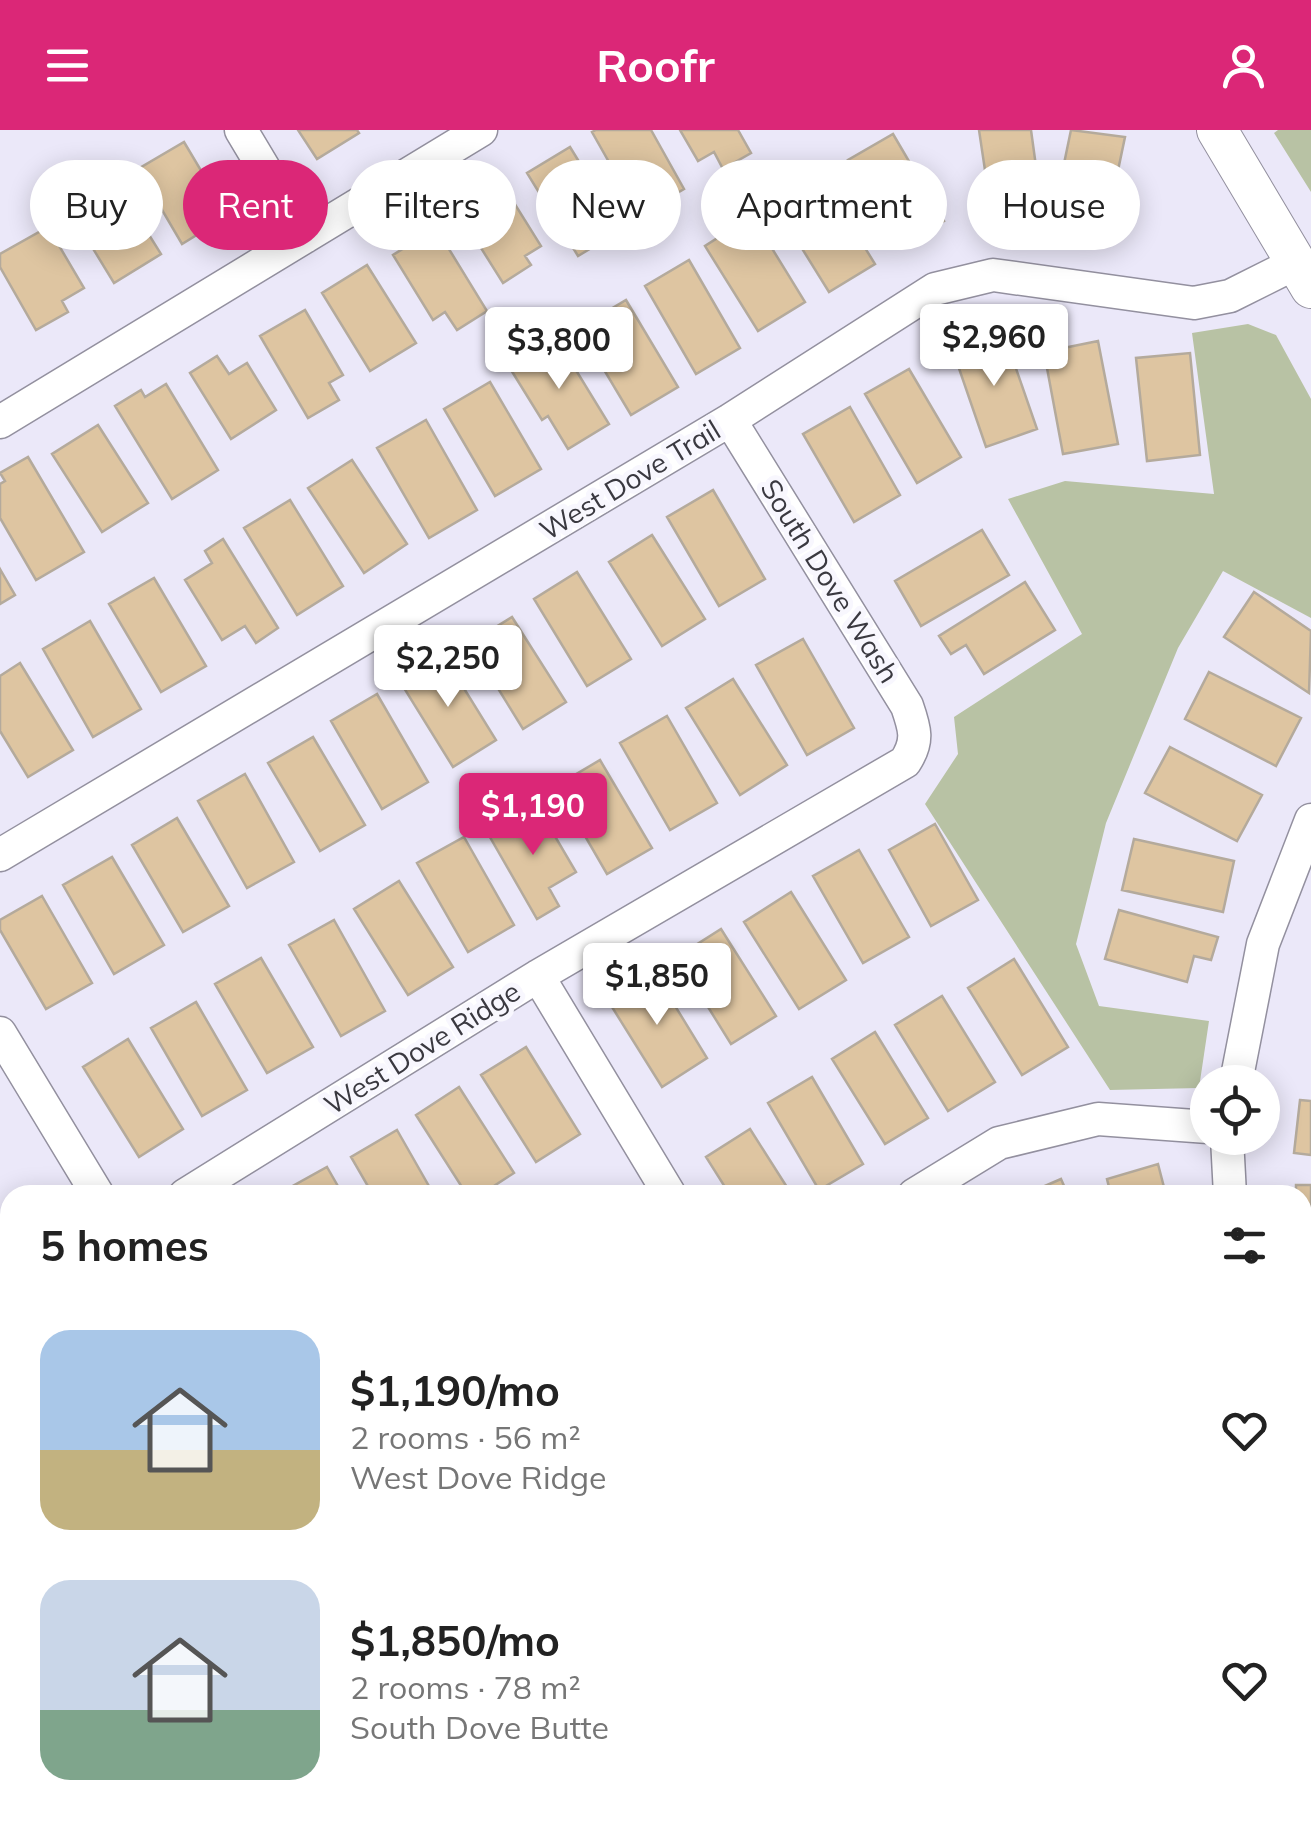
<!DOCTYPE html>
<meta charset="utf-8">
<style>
:root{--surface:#fff;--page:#f6f6f6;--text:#222;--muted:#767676;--accent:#db2777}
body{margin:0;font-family:Mulish,sans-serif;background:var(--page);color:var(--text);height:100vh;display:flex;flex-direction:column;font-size:38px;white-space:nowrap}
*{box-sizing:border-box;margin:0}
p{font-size:32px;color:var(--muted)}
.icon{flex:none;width:55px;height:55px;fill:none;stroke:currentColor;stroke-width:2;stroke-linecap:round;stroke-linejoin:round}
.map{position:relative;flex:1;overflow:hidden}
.panel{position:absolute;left:0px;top:1055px;width:1312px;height:642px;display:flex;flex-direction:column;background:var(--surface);border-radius:30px 30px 0 0;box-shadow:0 5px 25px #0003}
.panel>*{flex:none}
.hud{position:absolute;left:30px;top:30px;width:1252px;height:90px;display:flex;gap:20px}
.controls{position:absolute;left:1190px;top:935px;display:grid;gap:20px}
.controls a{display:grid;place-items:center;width:90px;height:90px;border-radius:50%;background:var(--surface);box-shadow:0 5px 25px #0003;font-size:50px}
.price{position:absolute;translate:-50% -85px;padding:0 22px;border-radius:10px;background:#fff;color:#222;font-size:32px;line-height:65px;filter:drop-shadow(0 2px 5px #0008)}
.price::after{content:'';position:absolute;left:50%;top:60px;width:30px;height:22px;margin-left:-15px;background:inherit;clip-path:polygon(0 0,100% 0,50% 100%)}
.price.active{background:var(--accent);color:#fff}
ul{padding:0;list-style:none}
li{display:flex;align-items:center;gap:30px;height:250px;padding:0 40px}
li span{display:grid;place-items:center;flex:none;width:280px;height:200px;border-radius:30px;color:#555}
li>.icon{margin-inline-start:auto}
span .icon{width:120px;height:120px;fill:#fffc;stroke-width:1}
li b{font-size:42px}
h2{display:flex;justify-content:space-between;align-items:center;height:120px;padding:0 40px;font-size:42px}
.tag{padding:0 35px;border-radius:45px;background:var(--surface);box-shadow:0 5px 25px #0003;font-size:35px;line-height:90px}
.tag.active{background:var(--accent);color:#fff}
header{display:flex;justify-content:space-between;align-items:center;height:130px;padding:0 40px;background:var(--accent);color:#fff;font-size:45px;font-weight:700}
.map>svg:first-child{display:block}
.green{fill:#b8c2a4}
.building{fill:#dec5a1;stroke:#b4aa9c;stroke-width:2.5}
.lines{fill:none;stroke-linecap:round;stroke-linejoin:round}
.minor-casing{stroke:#93909f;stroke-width:35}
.tertiary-casing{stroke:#93909f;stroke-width:42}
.minor{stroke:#fff;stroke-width:32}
.tertiary{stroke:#fff;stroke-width:40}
.labels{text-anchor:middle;stroke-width:10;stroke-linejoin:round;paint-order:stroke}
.street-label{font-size:28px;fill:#3a3940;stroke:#f8f7fe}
</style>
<header><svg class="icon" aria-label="menu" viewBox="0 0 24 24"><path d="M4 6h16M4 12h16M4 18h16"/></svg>Roofr<svg class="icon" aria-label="person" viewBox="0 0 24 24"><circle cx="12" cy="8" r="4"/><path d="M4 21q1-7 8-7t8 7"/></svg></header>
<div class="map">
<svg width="1311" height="1696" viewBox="0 0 1311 1696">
<rect width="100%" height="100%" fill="#ebe8f9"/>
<path class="green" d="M1278,0H1311V62L1274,3Z
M1248,194L1276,205L1311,269V488L1223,441L1178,518L1106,693L1076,814L1099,876L1209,891L1199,958L1110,960L925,674L958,624L954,587L1082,504L1008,369L1065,351L1214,364L1192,203Z"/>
<path class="building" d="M298,0H357L359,3L317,29Z
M596,0H651L684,59L639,85L592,2Z
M680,0H738L751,23L723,39L714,22L698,31Z
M979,0H1031L1042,80L992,87Z
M1071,0L1125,7L1104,107L1051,96Z
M893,4L944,91L899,117L848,30Z
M184,12L215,64L203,72L216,93L182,114L138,39Z
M570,17L621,100L578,126L527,43Z
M113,47L161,124L114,153L67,76Z
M821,47L875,134L829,162L775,75Z
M503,55L541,116L525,126L531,135L503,153L459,83Z
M752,86L805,172L758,201L705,116Z
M48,97L84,158L62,171L68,182L36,200L0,137V124Z
M436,98L487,181L457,200L445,182L433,190L393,125Z
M689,130L740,218L696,244L645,156Z
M367,135L416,213L370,241L322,163Z
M626,170L678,257L631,285L579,198Z
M305,180L343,245L329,253L339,270L308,288L260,206Z
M1003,201L1037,299L986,317L952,218Z
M555,206L609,294L568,319L548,286L542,290L508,235Z
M1098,211L1118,314L1063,324L1044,222Z
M1190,223L1200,325L1147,331L1136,228Z
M217,226L229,244L247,233L276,280L231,309L190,243Z
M909,239L961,327L917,353L865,264Z
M490,252L541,339L495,366L444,279Z
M166,254L218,340L172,369L115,276L141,260L145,267Z
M850,277L900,365L854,392L803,304Z
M426,290L477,380L429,408L377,318Z
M98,295L148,373L102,402L52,324Z
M28,327L84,422L36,450L0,388V354L5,351L0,343Z
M352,330L407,414L364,443L308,358Z
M713,360L765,449L719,476L667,387Z
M290,370L343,456L297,485L244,398Z
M982,400L1009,445L921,496L895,451Z
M652,405L705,489L662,516L609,432Z
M223,409L278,498L256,513L245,496L222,510L185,450L212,433L205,421Z
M0,439L15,465L0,474Z
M577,442L631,529L587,556L534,469Z
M154,448L206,536L161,562L109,474Z
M1025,452L1055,500L984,544L966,515L951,524L939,506Z
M1254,462L1311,501L1309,563L1224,507Z
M512,487L566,572L523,599L470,513Z
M90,491L141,579L93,607L43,519Z
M803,509L854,598L807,625L756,535Z
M442,523L496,610L453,637L399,550Z
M20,533L73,620L28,647L0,601V546Z
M1209,542L1301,588L1276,636L1185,589Z
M733,549L787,635L740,665L686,578Z
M377,564L428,652L382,679L331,591Z
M667,586L717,673L670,700L620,613Z
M313,607L365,695L320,721L268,633Z
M1170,617L1262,665L1237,711L1145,663Z
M600,630L652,718L607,744L556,656Z
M245,644L294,732L247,758L198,671Z
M536,674L576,742L549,758L559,776L537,789L487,702Z
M177,688L229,776L183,802L132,715Z
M935,694L978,770L931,796L889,720Z
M464,707L514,795L468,822L417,733Z
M1134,709L1234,731L1223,782L1122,760Z
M859,720L909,807L863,833L813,746Z
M112,727L164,815L114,844L63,755Z
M399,751L453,837L408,865L354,779Z
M791,762L846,850L799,879L744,792Z
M42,766L92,853L46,879L0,800V790Z
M1119,780L1218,807L1211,830L1194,826L1187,852L1105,829Z
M334,790L385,881L341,906L289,815Z
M721,799L776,886L731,914L677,827Z
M261,828L313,917L267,943L215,854Z
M1014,829L1068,917L1022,945L968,858Z
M653,840L707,928L662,957L607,869Z
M942,866L995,952L948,981L895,895Z
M196,872L247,960L202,986L151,898Z
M875,902L928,988L885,1014L832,929Z
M128,909L183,999L139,1027L83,937Z
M526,917L580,1004L536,1032L481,945Z
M812,947L863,1034L819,1060L768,973Z
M459,957L514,1043L480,1065H467L416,985Z
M1300,970L1311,971V1025L1294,1023Z
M750,999L792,1065H730L706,1027Z
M397,1000L434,1065H373L351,1027Z
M1158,1034L1166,1065H1111L1107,1049Z
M327,1037L343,1065H284L282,1062Z
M1061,1049L1068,1065H1024Z
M1296,1055H1311V1109H1302V1065H1296Z
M1311,1143V1171L1303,1172L1302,1144Z
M1302,1553L1311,1568V1603L1302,1608Z
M1311,1631V1691L1302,1696H1269L1264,1688H1302V1636Z
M776,1688H838L843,1696H781Z
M877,1688H927L912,1696H898L895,1690L882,1696Z
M1056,1688H1161L1146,1696H1061Z"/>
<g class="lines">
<defs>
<path id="minor" d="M241,0L305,107
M0,292L481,0
M0,725L730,290L935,159L993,145L1194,173L1230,166L1296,133
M538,846L670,1065
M0,903L98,1065
M1236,952L1263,814L1311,690
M1227,1008L1230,1065
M185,1065L538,846L905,632C919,611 915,599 907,576L730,290
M914,1065L999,1013L1098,989L1208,997
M0,1145L10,1156
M0,1213L10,1225
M1302,1417L1311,1440
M0,1640L10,1657
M27,1688L32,1696
M331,1688L336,1696
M480,1688L486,1696
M987,1688L992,1696
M614,1696L628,1688"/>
<path id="tertiary" d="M1217,0L1311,158"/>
</defs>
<use href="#minor" class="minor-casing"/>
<use href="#tertiary" class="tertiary-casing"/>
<use href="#minor" class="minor"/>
<use href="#tertiary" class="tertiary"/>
</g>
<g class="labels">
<g class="street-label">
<text transform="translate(630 350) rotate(-31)" y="10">West Dove Trail</text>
<text transform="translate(830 451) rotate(58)" y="10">South Dove Wash</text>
<text transform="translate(422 918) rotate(-32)" y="10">West Dove Ridge</text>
</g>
</g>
</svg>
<div class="controls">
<a><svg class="icon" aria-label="locate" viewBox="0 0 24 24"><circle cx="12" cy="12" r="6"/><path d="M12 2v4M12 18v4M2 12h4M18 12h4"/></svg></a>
</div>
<b class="price" style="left:994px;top:259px">$2,960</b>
<b class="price" style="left:559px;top:262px">$3,800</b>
<b class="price" style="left:448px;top:580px">$2,250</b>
<b class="price active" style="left:533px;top:728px">$1,190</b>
<b class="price" style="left:657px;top:898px">$1,850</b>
<div class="hud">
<a class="tag">Buy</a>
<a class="tag active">Rent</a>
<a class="tag">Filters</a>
<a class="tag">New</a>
<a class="tag">Apartment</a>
<a class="tag">House</a>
</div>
<section class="panel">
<h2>5 homes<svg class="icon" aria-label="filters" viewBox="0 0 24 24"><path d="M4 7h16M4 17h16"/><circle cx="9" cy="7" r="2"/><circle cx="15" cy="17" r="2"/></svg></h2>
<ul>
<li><span style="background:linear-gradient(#a9c7e8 60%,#c2b280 0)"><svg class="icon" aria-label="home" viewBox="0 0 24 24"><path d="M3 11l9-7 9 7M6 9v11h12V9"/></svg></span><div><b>$1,190/mo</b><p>2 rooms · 56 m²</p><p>West Dove Ridge</p></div><svg class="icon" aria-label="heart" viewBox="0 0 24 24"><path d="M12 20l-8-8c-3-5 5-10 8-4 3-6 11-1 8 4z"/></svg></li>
<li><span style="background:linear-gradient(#c9d6e8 65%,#7fa58c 0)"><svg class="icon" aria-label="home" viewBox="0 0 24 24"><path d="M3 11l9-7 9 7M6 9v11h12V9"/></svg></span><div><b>$1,850/mo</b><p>2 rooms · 78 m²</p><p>South Dove Butte</p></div><svg class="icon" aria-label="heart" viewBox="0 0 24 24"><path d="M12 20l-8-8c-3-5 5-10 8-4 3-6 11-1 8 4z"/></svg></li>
</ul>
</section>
</div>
